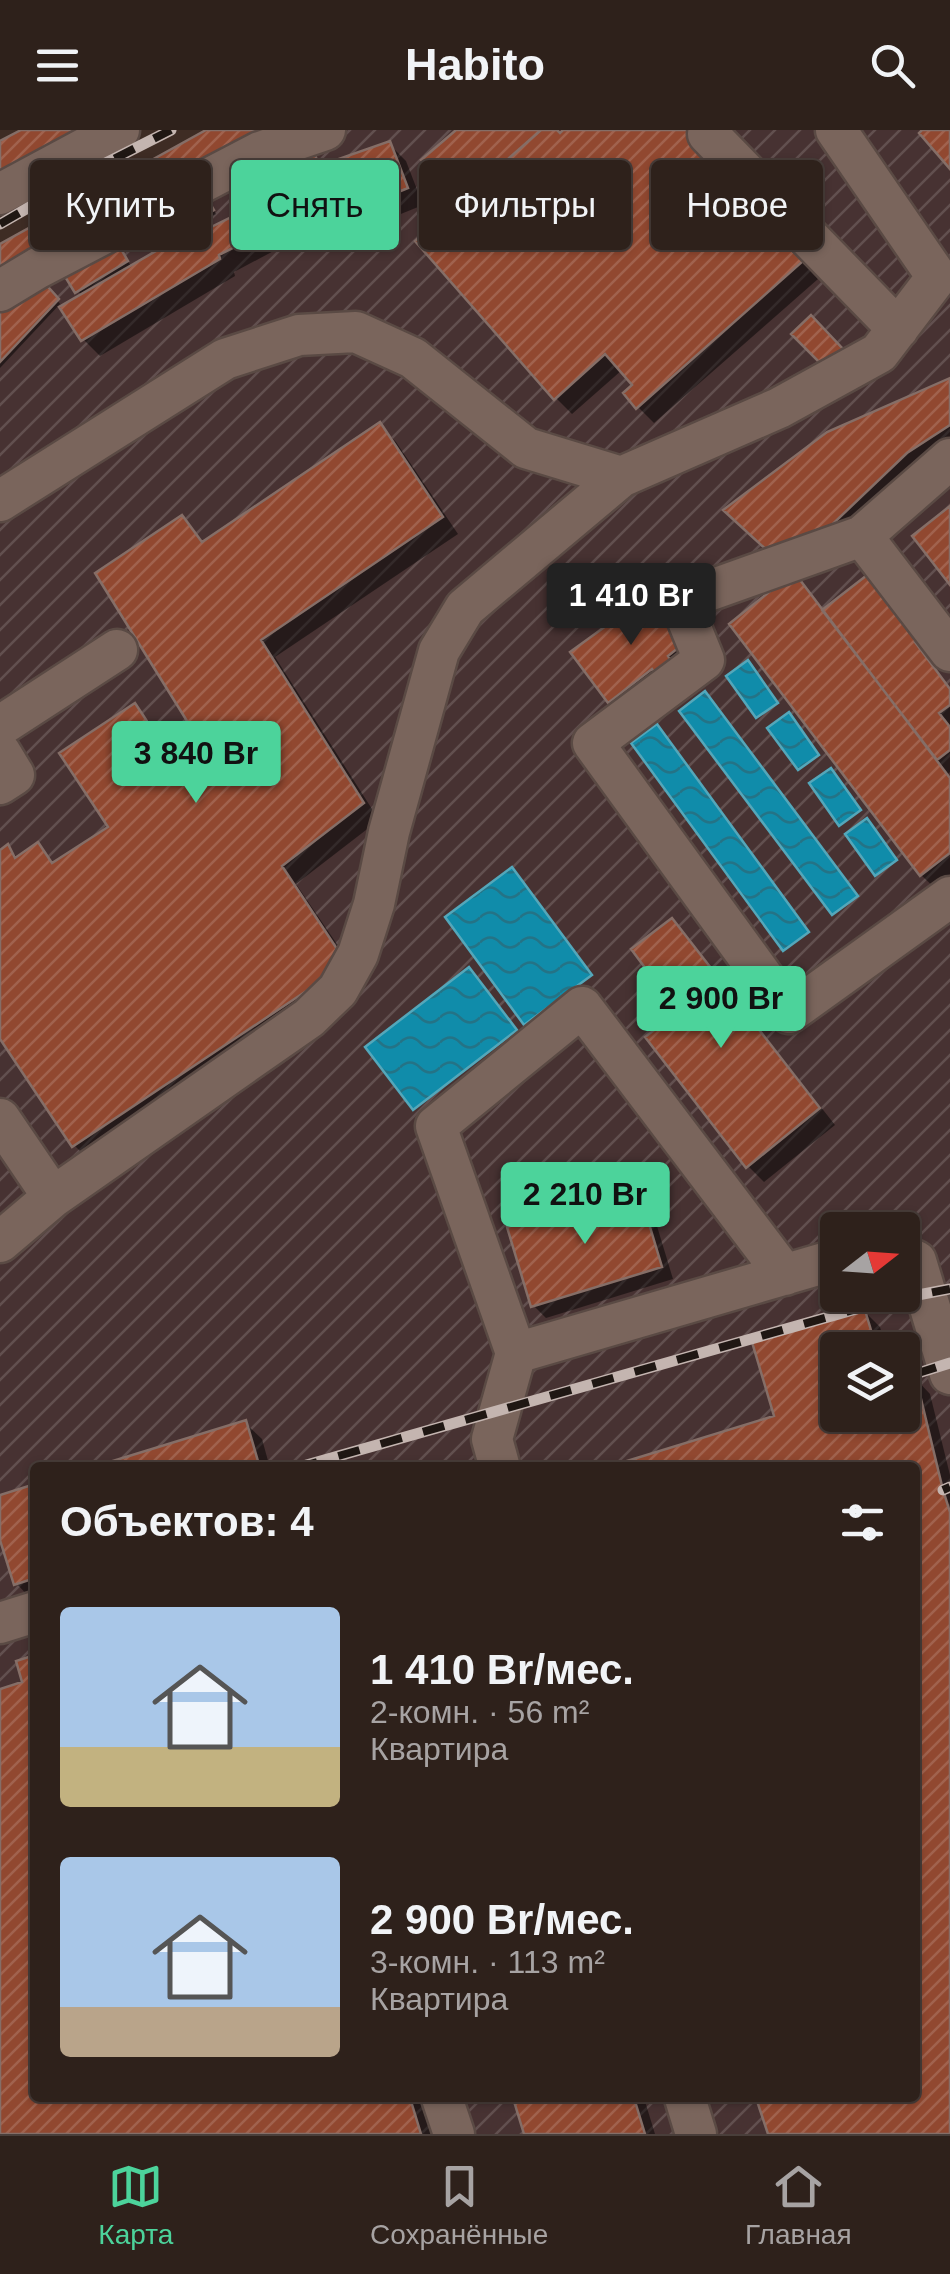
<!DOCTYPE html>
<html lang="ru">
<meta charset="utf-8">
<style>
:root{--surface:#2e211b;--page:#3a2e28;--text:#f1f3f6;--muted:#a7a3a3;--line:#493e3a;--accent:#4cd39b}
body{margin:0;font-family:Arial,sans-serif;background:var(--page);color:var(--text);height:100vh;display:flex;flex-direction:column;font-size:38px;white-space:nowrap}
*{box-sizing:border-box;margin:0}
p{font-size:32px;color:var(--muted)}
.icon{flex:none;width:55px;height:55px;fill:none;stroke:currentColor;stroke-width:2;stroke-linecap:round;stroke-linejoin:round}
.map{position:relative;flex:1;overflow:hidden}
.details{position:absolute;left:30px;top:1332px;width:890px;height:640px;display:flex;flex-direction:column;background:var(--surface);border-radius:10px;box-shadow:0 2px 8px #0004,0 0 0 2px var(--line)}
.details>*{flex:none}
.guide{position:absolute;left:30px;top:30px;width:890px;height:90px;display:flex;gap:20px}
.needle{width:65px;rotate:73deg}
.buttons{position:absolute;left:820px;top:1082px;display:grid;gap:20px}
.buttons a{display:grid;place-items:center;width:100px;height:100px;border-radius:10px;background:var(--surface);box-shadow:0 2px 8px #0004,0 0 0 2px var(--line);font-size:50px}
.price{position:absolute;translate:-50% -85px;padding:0 22px;border-radius:10px;background:var(--accent);color:#111;font-size:32px;line-height:65px;filter:drop-shadow(0 2px 5px #0008)}
.price::after{content:'';position:absolute;left:50%;top:60px;width:30px;height:22px;margin-left:-15px;background:inherit;clip-path:polygon(0 0,100% 0,50% 100%)}
.price.on{background:#222;color:#fff}
ul{padding:0;list-style:none}
li{display:flex;align-items:center;gap:30px;height:250px;padding:0 30px}
li span{display:grid;place-items:center;flex:none;width:280px;height:200px;border-radius:10px;color:#555}
li>.icon{margin-inline-start:auto}
span .icon{width:120px;height:120px;fill:#fffc;stroke-width:1}
li b{font-size:42px}
h2{display:flex;justify-content:space-between;align-items:center;height:120px;padding:0 30px;font-size:42px}
.tag{padding:0 35px;border-radius:10px;background:var(--surface);box-shadow:0 2px 8px #0004,0 0 0 2px var(--line);font-size:35px;line-height:90px}
.tag.on{background:var(--accent);color:#111}
header{display:flex;justify-content:space-between;align-items:center;height:130px;padding:0 30px;background:var(--surface);font-size:45px;font-weight:700}
.tab-bar{display:flex;justify-content:space-around;align-items:center;height:140px;border-top:2px solid var(--line);background:var(--surface);font-size:28px;color:var(--muted)}
.tab-bar a{display:grid;justify-items:center;gap:5px}
.tab-bar .on{color:var(--accent)}
.map>svg:first-child{display:block}
.industrial{fill:url(#industrial-furrows);fill-rule:evenodd}
.water{fill:url(#water-waves);stroke:#54a7ba;stroke-width:2.5}
.shadow{fill:#0007}
.building{fill:url(#building-hatch);stroke:#856e67;stroke-width:2.5}
.lines{fill:none;stroke-linecap:round;stroke-linejoin:round}
.minor-casing{stroke:#5a4a44;stroke-width:45}
.minor{stroke:#7a655c;stroke-width:40}
.rail-casing{stroke:#c4b5b0;stroke-width:11}
.rail{stroke:#1f1713;stroke-width:8;stroke-dasharray:22;stroke-linecap:butt}
</style>
<header><svg class="icon" aria-label="menu" viewBox="0 0 24 24"><path d="M4 6h16M4 12h16M4 18h16"/></svg>Habito<svg class="icon" aria-label="search" viewBox="0 0 24 24"><circle cx="10" cy="10" r="6"/><path d="M15 15l6 6"/></svg></header>
<div class="map">
<svg width="950" height="2004" viewBox="0 0 950 2004">
<defs>
<pattern id="industrial-furrows" width="10" height="10" patternUnits="userSpaceOnUse" patternTransform="scale(2.5)"><rect width="10" height="10" fill="#473232"/><path d="M-1 1l2-2M0 10L10 0M9 11l2-2" fill="none" stroke="#62504f"/></pattern>
<pattern id="water-waves" width="16" height="10" patternUnits="userSpaceOnUse" patternTransform="scale(2.5)"><rect width="16" height="10" fill="#108caa"/><path d="M0 5q4-4 8 0t8 0" fill="none" stroke="#247386"/></pattern>
<pattern id="building-hatch" width="6" height="6" patternUnits="userSpaceOnUse" patternTransform="scale(2.5)"><rect width="6" height="6" fill="#914830"/><path d="M-1 1l2-2M0 6l6-6M5 7l2-2" fill="none" stroke="#a1624e"/></pattern>
</defs>
<rect width="100%" height="100%" fill="#3e2c24"/>
<path class="industrial" d="M206,0H950V2004H0V114ZM838,1100H902V1165H838ZM838,1220H902V1285H838ZM35,1338H915V1968H35Z"/>
<path class="water" d="M748,530L778,573L756,588L726,546Z
M705,561L858,766L832,785L679,581Z
M789,582L819,625L798,640L767,598Z
M657,594L809,802L783,821L631,613Z
M831,638L861,680L839,696L809,653Z
M867,688L897,730L875,746L845,704Z
M512,737L592,845L524,895L445,787Z
M469,837L517,900L413,980L365,917Z"/>
<path class="shadow" d="M460,0H554L560,6L567,0H686L818,149L654,293L638,277L636,255L622,240L572,284L556,268L462,73L425,30Z
M389,14L406,31L423,75L359,101L352,95L283,116L234,142L235,146L100,226L83,209L60,174L0,238V180L41,153L63,177L82,166L67,146L120,118L132,138L168,117L162,111L208,71L216,84L198,95L206,103L257,78L250,71L314,24L317,28L326,56Z
M950,251V322L789,439Z
M379,295L396,312L458,404L275,527L379,690L296,754L362,851L91,1032L74,1015L0,904V723L8,718L18,728L38,715L55,734L111,698L134,577L151,593L187,648L213,628L182,388L205,413Z
M871,445L932,521L925,526L950,559V642L948,644L950,646V752L938,761L921,745L794,446L824,481Z
M653,465L699,523L622,584L610,571Z
M671,791L688,808L835,995L764,1052L748,1036L682,883Z
M637,1060L650,1073L673,1149L546,1188L533,1175Z
M863,1180L880,1197L887,1220H838V1285H902L914,1247L930,1264L950,1345V2004H770L759,1968H915V1338L778,1287Z
M245,1293L262,1309L270,1338H98Z
M35,1357V1469L32,1470L16,1453L0,1401V1368Z
M35,1527V1968H420L431,2004H0V1562L25,1554Z
M516,1968H644L655,2004H527Z"/>
<path class="building" d="M21,0H100L0,52V11Z
M206,0H292L0,151V114Z
M456,0H541L458,73L421,30Z
M541,0H557L560,3L563,0H688L803,131L636,279L623,263L632,255L605,224L554,270L415,111Z
M922,0H950V39L919,3Z
M390,11L408,58L340,86L338,78L266,101L219,125L220,129L81,211L59,177L201,95L205,100L258,74L330,52L327,33Z
M314,21L323,50L248,72L241,49L269,40L268,35Z
M205,65L214,80L160,113L151,98Z
M117,112L128,131L75,163L64,145Z
M41,149L59,169L0,232V176Z
M811,185L844,220L826,239L791,204Z
M950,248V295L907,323L817,409L771,424L723,380L827,302Z
M380,292L443,387L261,510L364,673L282,736L347,834L72,1017L0,909V720L8,714L15,728L38,712L52,733L108,697L59,623L135,573L184,647L210,628L95,443L182,385L202,412Z
M950,376V455L912,406Z
M794,442L950,648V723L920,746L729,494Z
M871,442L921,508L915,512L950,559V575L939,583L950,597V620L937,630L822,480Z
M653,462L688,510L668,526L678,541L663,553L652,539L608,573L570,522Z
M672,788L820,978L746,1038L645,907L678,882L631,819Z
M638,1057L662,1137L531,1177L507,1097Z
M864,1177L877,1220H838V1285H902V1248L915,1244L943,1360L950,1382V2004H768L756,1968H915V1338H604L774,1286L752,1212Z
M246,1290L260,1338H90Z
M35,1354V1448L14,1455L0,1410V1365Z
M35,1525V1968H410L421,2004H0V1559L22,1552L16,1531Z
M513,1968H634L645,2004H524Z"/>
<g class="lines">
<defs>
<path id="minor" d="M708,4L898,199
M0,64L119,0
M0,161L38,138L260,22L325,0
M0,371L225,229L299,205L356,202L413,228L526,318L621,347
M862,406L950,329
M950,521L862,406L680,471L704,530L593,613L789,883L950,767
M0,596L117,520
M0,622L14,645L0,654
M0,989L53,1067
M0,1112L53,1067L309,888L338,860L358,824L374,774L389,702L439,521L465,478L621,347L779,278L879,223L937,147L836,0
M916,1131L950,1244
M516,1223L436,996L582,877L785,1145
M500,1338L492,1309L516,1223L838,1129
M0,1493L35,1482
M442,1968L454,2004
M685,1968L696,2004"/>
</defs>
<use href="#minor" class="minor-casing"/>
<use href="#minor" class="minor"/>
<defs>
<path id="rail" d="M0,94L104,34L171,0
M915,1244L950,1233
M296,1338L881,1172L950,1159
M943,1360L950,1357"/>
</defs>
<use href="#rail" class="rail-casing"/>
<use href="#rail" class="rail"/>
</g>
</svg>
<div class="buttons">
<a><svg class="needle" viewBox="-14 -14 28 28"><path d="M0-13l5 13h-10z" fill="#e53935"/><path d="M0 13l5-13h-10z" fill="#a7a3a3"/></svg></a>
<a><svg class="icon" aria-label="layers" viewBox="0 0 24 24"><path d="M12 4l9 5-9 5-9-5zM3 14l9 5 9-5"/></svg></a>
</div>
<b class="price on" style="left:631px;top:518px">1 410 Br</b>
<b class="price" style="left:196px;top:676px">3 840 Br</b>
<b class="price" style="left:721px;top:921px">2 900 Br</b>
<b class="price" style="left:585px;top:1117px">2 210 Br</b>
<div class="guide">
<a class="tag">Купить</a>
<a class="tag on">Снять</a>
<a class="tag">Фильтры</a>
<a class="tag">Новое</a>
</div>
<section class="details">
<h2>Объектов: 4<svg class="icon" aria-label="filters" viewBox="0 0 24 24"><path d="M4 7h16M4 17h16"/><circle cx="9" cy="7" r="2"/><circle cx="15" cy="17" r="2"/></svg></h2>
<ul>
<li><span style="background:linear-gradient(#a9c7e8 70%,#c2b280 0)"><svg class="icon" aria-label="home" viewBox="0 0 24 24"><path d="M3 11l9-7 9 7M6 9v11h12V9"/></svg></span><div><b>1 410 Br/мес.</b><p>2-комн. · 56 m²</p><p>Квартира</p></div></li>
<li><span style="background:linear-gradient(#a9c7e8 75%,#b9a48a 0)"><svg class="icon" aria-label="home" viewBox="0 0 24 24"><path d="M3 11l9-7 9 7M6 9v11h12V9"/></svg></span><div><b>2 900 Br/мес.</b><p>3-комн. · 113 m²</p><p>Квартира</p></div></li>
</ul>
</section>
</div>
<nav class="tab-bar">
<a class="on"><svg class="icon" aria-label="map" viewBox="0 0 24 24"><path d="M3 6l6-2 6 2 6-2v14l-6 2-6-2-6 2zM9 4v14M15 6v14"/></svg>Карта</a>
<a><svg class="icon" aria-label="saved" viewBox="0 0 24 24"><path d="M7 4h10v16l-5-4-5 4z"/></svg>Сохранённые</a>
<a><svg class="icon" aria-label="home" viewBox="0 0 24 24"><path d="M3 11l9-7 9 7M6 9v11h12V9"/></svg>Главная</a>
</nav>
